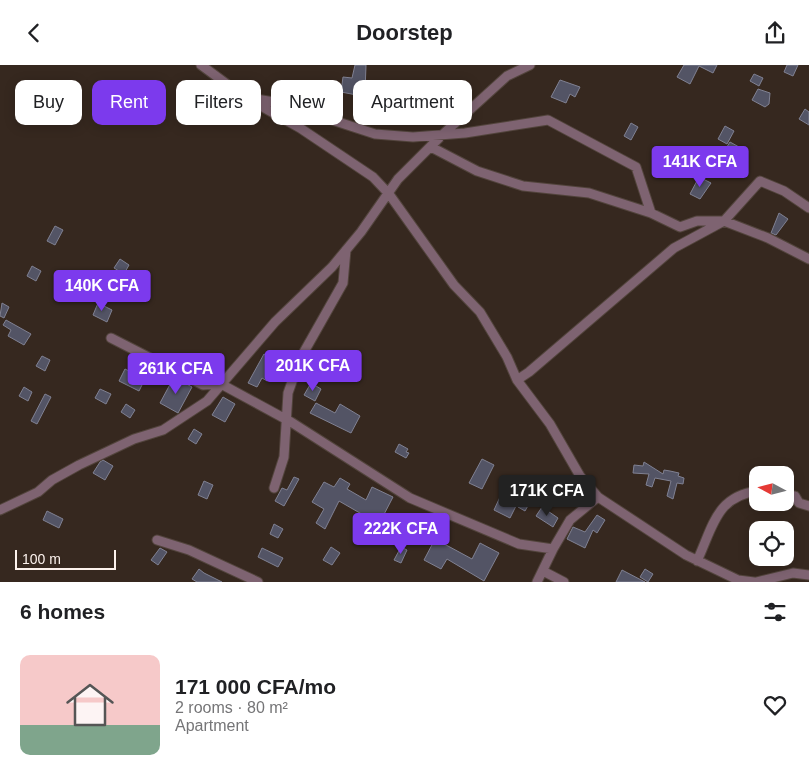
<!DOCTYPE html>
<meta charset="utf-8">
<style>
:root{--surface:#fff;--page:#f6f6f6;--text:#202124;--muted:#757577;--accent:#7c3aed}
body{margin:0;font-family:Arial,sans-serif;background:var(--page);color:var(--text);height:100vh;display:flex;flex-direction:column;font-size:19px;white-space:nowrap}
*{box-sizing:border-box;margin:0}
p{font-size:16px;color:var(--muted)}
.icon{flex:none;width:28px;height:28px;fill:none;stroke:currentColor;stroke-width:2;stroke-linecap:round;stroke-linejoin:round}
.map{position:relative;height:517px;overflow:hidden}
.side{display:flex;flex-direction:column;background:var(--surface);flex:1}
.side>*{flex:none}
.guide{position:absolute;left:15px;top:15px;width:500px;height:45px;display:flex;gap:10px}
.needle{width:32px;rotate:277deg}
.controls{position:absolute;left:749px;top:401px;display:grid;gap:10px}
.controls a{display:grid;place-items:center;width:45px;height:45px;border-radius:10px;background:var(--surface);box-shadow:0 2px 12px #0003;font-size:25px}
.scale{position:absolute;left:15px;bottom:12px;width:101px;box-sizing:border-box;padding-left:5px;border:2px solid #fcf2ed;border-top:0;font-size:14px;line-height:18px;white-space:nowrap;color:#fcf2ed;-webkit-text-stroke:4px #36281f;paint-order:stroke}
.price{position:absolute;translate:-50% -42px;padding:0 11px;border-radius:5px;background:var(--accent);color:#fff;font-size:16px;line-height:32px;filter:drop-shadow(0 1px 2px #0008)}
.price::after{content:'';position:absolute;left:50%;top:30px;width:15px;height:11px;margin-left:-8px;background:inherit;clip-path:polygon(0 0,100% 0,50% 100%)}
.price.on{background:#222;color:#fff}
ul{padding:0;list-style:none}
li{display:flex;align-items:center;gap:15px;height:125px;padding:0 20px}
li span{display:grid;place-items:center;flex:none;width:140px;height:100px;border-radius:10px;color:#555}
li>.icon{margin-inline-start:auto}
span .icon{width:60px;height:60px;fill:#fffc;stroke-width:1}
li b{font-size:21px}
h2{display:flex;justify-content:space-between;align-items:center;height:60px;padding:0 20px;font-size:21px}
.tag{padding:0 18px;border-radius:10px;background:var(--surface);box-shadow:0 2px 12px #0003;font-size:18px;line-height:45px}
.tag.on{background:var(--accent);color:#fff}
header{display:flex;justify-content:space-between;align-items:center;height:65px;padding:0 20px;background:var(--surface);font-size:22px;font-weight:800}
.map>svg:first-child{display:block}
.building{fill:#535465;stroke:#808192}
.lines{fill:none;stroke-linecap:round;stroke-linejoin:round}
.minor-casing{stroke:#52443c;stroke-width:11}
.minor{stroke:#7e6371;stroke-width:9}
</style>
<header><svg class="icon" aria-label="back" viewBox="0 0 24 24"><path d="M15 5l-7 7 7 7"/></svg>Doorstep<svg class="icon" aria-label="share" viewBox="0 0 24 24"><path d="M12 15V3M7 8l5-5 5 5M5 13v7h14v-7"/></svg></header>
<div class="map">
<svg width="809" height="517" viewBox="0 0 809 517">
<rect width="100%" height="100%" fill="#36281f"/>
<path class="building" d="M355,0H366L365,27H362V31L341,27L343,12L352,13Z
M684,0H717L713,8L699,1L690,19L677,12Z
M787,0H798L793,11L784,7Z
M754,9L763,13L759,21L750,16Z
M560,15L580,22L575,32L570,29L566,38L551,32Z
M758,24L770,28L769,39L765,42L752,35Z
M805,44L809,47V60L799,54Z
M631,58L638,62L631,75L624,71Z
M725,61L734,66L727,79L718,74Z
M730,77L739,82L734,90L725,85Z
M699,112L711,118L700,134L690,129Z
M779,148L788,154L776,170L771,168Z
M55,161L63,165L55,180L47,176Z
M120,194L129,200L124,209L114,203Z
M32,201L41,206L36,216L27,211Z
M2,238L9,242L4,253L0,251Z
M98,238L112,245L107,257L93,250Z
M6,255L31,269L24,280L8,271L11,265L3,260Z
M264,289L272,294L269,299L274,302L267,316L262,313L257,322L248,318Z
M42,291L50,295L45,306L36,301Z
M125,304L145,314L139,326L119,316Z
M174,312L192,322L178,348L160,338Z
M311,318L321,324L315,336L304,330Z
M24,322L32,327L28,336L19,331Z
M100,324L111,329L106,339L95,333Z
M45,329L51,332L37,359L31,356Z
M223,332L235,339L225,357L212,350Z
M316,338L335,348L340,339L360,351L351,368L310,348Z
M126,339L135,345L130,353L121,347Z
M194,364L202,369L196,379L188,374Z
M399,379L408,384L406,387L409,388L406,393L395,387Z
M482,394L494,400L482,424L469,418Z
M103,395L113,401L105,415L93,408L100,397Z
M644,397L663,409L664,405L670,406L679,408L678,411L684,413L683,419L677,418L673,434L667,431L671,416L655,413L652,422L646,420L649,409L633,408L634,400L643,401Z
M294,412L299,414L284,441L275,436L282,423L287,425Z
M340,413L350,419L347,424L366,435L372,422L393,432L379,459L339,436L325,464L316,458L324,444L312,437L324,417L334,422Z
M204,416L213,420L207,434L198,430Z
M526,428L533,432L525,446L518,442Z
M500,432L516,441L510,453L494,445Z
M542,442L558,453L553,462L536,451Z
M47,446L63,454L59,463L43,455Z
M431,450L444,457L441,464L427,457Z
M597,450L605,455L597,468L593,465L585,483L567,474L573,462L585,467Z
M274,459L283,464L278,473L270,469Z
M435,474L472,494L480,478L499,488L484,516L447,494L441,504L424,495Z
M331,482L340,488L332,500L323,495Z
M401,482L407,485L401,498L394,495Z
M160,483L167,487L158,500L151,495Z
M262,483L283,493L278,502L258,492Z
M199,504L204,508L222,517H197L192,514Z
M645,504L653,509L648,517L640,512Z
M622,505L645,517H616Z"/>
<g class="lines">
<defs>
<path id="minor" d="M201,0L243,31L300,63L373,112L389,129L454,220L480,247L507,292L517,315L550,359L580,411L598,432L686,490L738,515L754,517
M251,33L280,38L375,69L413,72L465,68L548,55L636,102L651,148
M431,82L477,106L523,121L589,128L651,148L680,162L697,156H724L760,116L784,126L809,143
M111,273L203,320L221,319L291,357L410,433L519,479L553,484L570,455L598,432
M517,315L529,307L674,183L724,156L768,173L809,194
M274,423L284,392L288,328L300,294L343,218L346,185
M785,430L795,431L799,438L809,441
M0,445L38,427L52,415L79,400L134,374L163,365L207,336L275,257L332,202L361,167L398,114L442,70L507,11L530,0
M157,475L189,485L258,517
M697,496C713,462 716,431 758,426
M543,506L564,517
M537,517L553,484
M756,517L793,508L809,510"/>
</defs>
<use href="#minor" class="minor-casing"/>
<use href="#minor" class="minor"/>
</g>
</svg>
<div class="controls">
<a><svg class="needle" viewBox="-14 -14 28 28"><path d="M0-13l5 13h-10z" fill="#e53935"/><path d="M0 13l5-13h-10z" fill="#757577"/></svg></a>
<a><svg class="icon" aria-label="locate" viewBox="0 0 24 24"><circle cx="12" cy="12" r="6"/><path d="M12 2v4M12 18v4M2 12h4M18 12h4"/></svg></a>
</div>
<div class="scale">100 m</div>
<b class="price" style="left:700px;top:123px">141K CFA</b>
<b class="price" style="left:102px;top:247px">140K CFA</b>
<b class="price" style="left:313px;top:327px">201K CFA</b>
<b class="price" style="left:176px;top:330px">261K CFA</b>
<b class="price on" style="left:547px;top:452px">171K CFA</b>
<b class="price" style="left:401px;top:490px">222K CFA</b>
<div class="guide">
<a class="tag">Buy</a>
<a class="tag on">Rent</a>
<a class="tag">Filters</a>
<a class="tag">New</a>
<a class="tag">Apartment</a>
</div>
</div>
<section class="side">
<h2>6 homes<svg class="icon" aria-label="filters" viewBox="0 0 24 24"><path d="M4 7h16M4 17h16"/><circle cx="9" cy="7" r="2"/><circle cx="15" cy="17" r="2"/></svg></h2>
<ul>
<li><span style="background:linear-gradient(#f6c9c9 70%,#7fa58c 0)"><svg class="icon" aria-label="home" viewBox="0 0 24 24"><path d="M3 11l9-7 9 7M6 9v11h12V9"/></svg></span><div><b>171 000 CFA/mo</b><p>2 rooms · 80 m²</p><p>Apartment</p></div><svg class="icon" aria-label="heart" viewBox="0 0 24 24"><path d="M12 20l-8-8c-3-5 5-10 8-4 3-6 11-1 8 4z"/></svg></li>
</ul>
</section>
